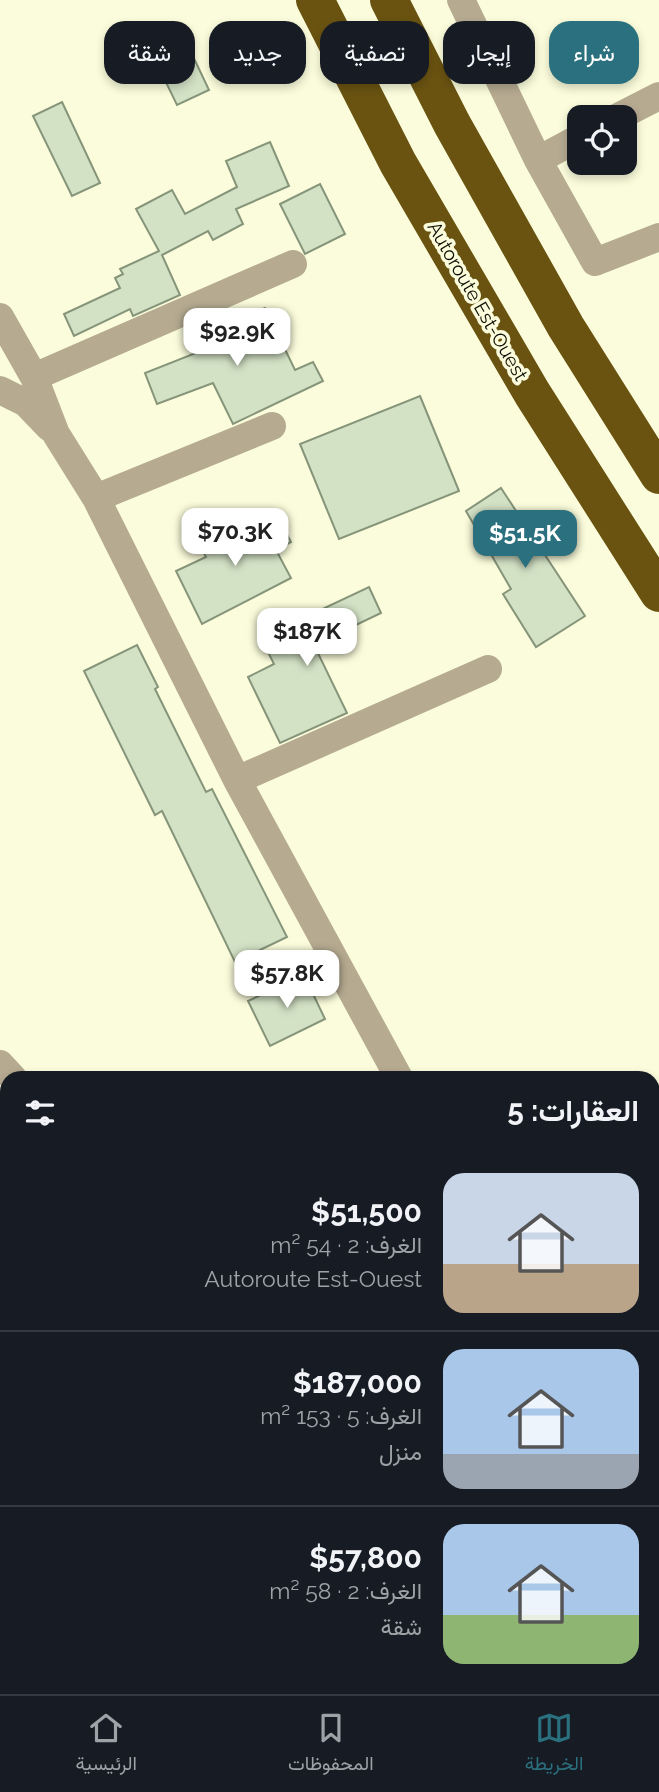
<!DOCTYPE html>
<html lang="ar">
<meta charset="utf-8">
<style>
:root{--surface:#171b24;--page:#20242c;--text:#f1f3f6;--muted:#9ea1a6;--line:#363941;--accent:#2a707e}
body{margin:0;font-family:Raleway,Vazirmatn,sans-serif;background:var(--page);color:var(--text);direction:rtl;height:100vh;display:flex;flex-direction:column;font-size:26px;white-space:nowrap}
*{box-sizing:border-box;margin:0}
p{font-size:23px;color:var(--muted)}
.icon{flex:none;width:38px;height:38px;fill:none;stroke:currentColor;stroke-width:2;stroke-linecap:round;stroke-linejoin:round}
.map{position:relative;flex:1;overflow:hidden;direction:ltr}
.details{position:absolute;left:0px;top:1071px;width:660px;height:623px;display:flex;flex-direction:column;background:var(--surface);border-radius:21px 21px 0 0;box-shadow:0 4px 10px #0003;direction:rtl}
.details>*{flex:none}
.hud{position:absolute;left:21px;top:21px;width:618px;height:63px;direction:rtl;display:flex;gap:14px}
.controls{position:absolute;left:567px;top:105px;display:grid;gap:14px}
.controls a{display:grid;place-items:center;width:70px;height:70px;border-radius:14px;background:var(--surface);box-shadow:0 4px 10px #0003;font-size:35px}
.price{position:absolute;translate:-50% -60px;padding:0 16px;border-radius:14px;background:#fff;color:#222;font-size:23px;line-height:46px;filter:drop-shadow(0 2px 4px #0008)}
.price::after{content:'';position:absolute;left:50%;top:42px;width:21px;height:16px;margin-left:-10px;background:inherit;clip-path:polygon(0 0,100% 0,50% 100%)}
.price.current{background:var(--accent);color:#fff}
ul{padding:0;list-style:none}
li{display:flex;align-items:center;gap:21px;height:175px;padding:0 21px}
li+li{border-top:2px solid var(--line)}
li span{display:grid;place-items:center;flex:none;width:196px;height:140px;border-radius:21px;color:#555}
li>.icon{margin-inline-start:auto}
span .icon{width:84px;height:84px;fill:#fffc;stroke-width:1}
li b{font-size:30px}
h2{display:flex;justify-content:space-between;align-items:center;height:84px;padding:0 21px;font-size:30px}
.tag{padding:0 24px;border-radius:21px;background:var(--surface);box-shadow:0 4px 10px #0003;font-size:24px;line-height:63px}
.tag.current{background:var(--accent);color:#fff}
.dock{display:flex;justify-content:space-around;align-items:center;height:98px;border-top:2px solid var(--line);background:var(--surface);font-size:19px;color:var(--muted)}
.dock a{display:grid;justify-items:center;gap:4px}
.dock .current{color:var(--accent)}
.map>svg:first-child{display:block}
.building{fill:#d3e2c5;stroke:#869479;stroke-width:2}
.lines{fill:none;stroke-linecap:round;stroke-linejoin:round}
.street{stroke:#b6ab91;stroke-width:28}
.highway{stroke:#6a5311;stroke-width:38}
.labels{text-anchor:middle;stroke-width:7;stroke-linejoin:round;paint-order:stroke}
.street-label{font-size:19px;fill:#0d0d04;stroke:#fafcdb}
</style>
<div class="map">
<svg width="659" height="1694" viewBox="0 0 659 1694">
<rect width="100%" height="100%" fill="#fafcdb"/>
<path class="building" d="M191,52L209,90L177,105L159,68Z
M62,102L100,183L72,196L33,116Z
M270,142L289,186L236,209L243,224L213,240L208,231L162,255L180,295L133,316L130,309L74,336L64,314L120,288L115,278L123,274L120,269L159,251L136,209L172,190L185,214L237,187L226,161Z
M320,184L345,234L305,254L280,204Z
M265,308L295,370L313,362L323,381L233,424L213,383L157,404L145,373L206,349L200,334Z
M420,396L459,491L339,539L300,444Z
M501,488L585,616L536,647L503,594L511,589L466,511Z
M276,514L291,542L276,550L291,578L202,624L176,571L206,557L195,536L220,524L228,540Z
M369,587L381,613L314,645L347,713L280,743L248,677L274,664L261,638Z
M137,645L158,687L155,689L206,792L212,789L287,937L235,962L162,811L155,815L84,671Z
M304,975L325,1019L270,1046L248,1001Z"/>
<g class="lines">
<path class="street" d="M461,0L538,160L595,262L659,237
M618,117L659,96
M538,160L579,138
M0,317L34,377L56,434L96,498L237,780L399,1078
M34,377L293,264
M0,390L26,403L49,427
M96,498L272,426
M237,780L488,669
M0,1064L13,1078
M653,1573L659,1585
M0,1617L7,1610
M0,1678L7,1687
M177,1687L184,1694
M290,1687L296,1694"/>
<path class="highway" d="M315,0L398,163L532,393L659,593
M389,0L452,124L566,327L659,475"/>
</g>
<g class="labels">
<g class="street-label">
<text transform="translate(478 301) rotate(60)" y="7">Autoroute Est-Ouest</text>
</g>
</g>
</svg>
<div class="controls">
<a><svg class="icon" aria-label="locate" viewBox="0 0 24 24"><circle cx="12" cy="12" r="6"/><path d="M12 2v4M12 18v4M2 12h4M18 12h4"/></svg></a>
</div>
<b class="price" style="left:237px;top:368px">$92.9K</b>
<b class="price" style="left:235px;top:568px">$70.3K</b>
<b class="price current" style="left:525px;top:570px">$51.5K</b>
<b class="price" style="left:307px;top:668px">$187K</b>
<b class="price" style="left:287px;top:1010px">$57.8K</b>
<div class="hud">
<a class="tag current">شراء</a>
<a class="tag">إيجار</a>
<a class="tag">تصفية</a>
<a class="tag">جديد</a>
<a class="tag">شقة</a>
</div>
<section class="details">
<h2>العقارات: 5<svg class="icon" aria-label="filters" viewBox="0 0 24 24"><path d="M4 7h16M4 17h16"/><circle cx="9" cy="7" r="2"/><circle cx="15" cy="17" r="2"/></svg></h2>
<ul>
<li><span style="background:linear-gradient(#c9d6e8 65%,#b9a48a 0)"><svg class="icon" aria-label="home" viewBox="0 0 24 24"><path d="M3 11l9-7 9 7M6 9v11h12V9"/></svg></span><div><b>$51,500</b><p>الغرف: 2 · 54 m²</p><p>Autoroute Est-Ouest</p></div></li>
<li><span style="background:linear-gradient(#a9c7e8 75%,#9aa5b1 0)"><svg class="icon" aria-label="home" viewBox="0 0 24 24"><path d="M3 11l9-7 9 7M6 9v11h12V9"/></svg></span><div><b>$187,000</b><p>الغرف: 5 · 153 m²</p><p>منزل</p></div></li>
<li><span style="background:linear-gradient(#a9c7e8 65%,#8fb573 0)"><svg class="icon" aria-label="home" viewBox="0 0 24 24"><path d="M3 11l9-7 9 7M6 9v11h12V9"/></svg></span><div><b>$57,800</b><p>الغرف: 2 · 58 m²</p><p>شقة</p></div></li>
</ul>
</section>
</div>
<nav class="dock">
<a class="current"><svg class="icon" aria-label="map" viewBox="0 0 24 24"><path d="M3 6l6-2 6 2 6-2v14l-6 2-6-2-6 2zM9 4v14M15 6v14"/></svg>الخريطة</a>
<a><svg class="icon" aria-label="saved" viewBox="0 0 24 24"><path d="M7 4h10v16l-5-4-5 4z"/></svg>المحفوظات</a>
<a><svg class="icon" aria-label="home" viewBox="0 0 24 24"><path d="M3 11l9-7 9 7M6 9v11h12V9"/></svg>الرئيسية</a>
</nav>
